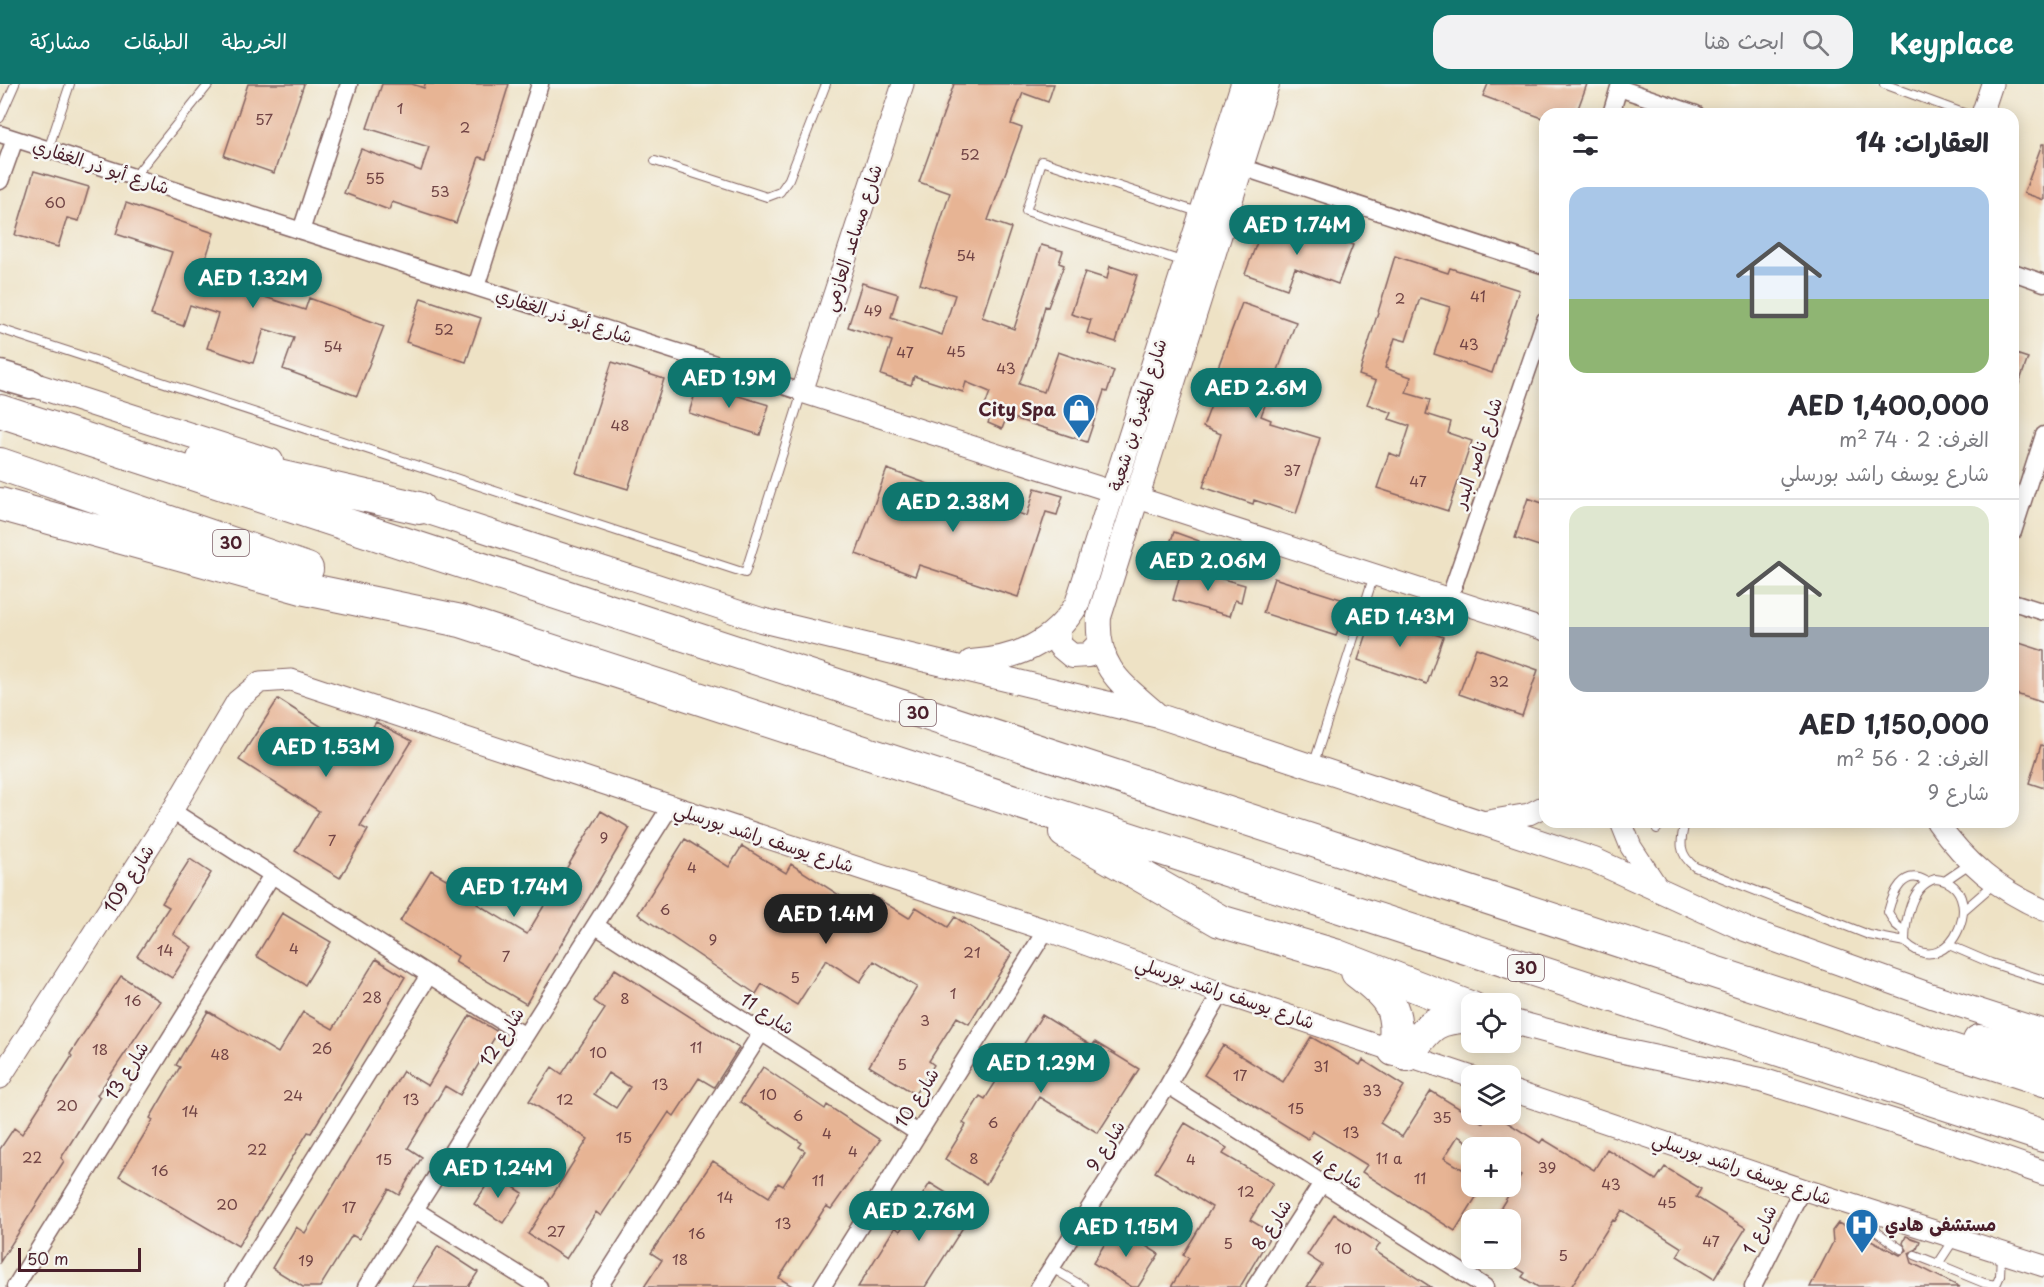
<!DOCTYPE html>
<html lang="ar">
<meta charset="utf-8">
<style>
:root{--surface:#fff;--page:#f2f2f3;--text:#2b2b33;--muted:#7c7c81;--line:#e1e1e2;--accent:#0f766e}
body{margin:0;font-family:"Playpen Sans","Playpen Sans Arabic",sans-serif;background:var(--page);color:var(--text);direction:rtl;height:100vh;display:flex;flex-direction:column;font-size:22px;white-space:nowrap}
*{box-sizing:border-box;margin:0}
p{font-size:20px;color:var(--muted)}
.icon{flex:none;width:33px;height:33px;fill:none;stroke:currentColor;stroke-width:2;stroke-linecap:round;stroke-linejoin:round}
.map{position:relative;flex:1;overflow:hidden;direction:ltr}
.drawer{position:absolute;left:1539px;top:24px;width:480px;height:720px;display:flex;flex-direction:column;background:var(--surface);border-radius:18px;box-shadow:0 3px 15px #0003;direction:rtl}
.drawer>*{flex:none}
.buttons{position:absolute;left:1461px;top:909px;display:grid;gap:12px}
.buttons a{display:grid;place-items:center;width:60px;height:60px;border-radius:12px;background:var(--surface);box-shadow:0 3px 15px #0003;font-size:30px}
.scale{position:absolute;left:18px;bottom:15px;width:123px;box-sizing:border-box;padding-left:6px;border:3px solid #4a1f2b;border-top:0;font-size:16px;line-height:21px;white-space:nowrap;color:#4a1f2b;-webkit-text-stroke:4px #f6f6f2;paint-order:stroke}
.price{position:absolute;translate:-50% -51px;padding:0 14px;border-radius:21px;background:var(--accent);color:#fff;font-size:20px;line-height:39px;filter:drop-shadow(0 2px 3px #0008)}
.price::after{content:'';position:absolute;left:50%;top:36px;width:18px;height:14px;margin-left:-9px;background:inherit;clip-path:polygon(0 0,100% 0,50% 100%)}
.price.current{background:#222;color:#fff}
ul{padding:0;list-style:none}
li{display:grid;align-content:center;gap:12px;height:318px;padding:0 30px}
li+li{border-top:2px solid var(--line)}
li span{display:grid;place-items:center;height:186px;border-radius:18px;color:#555}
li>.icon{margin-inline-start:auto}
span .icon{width:108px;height:108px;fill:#fffc;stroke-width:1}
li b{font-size:26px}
h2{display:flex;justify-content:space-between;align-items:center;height:72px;padding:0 30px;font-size:26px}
header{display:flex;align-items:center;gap:36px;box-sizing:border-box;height:84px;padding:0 30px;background:var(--accent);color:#fff}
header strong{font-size:28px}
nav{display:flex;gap:33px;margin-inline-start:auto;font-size:21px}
.search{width:420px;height:54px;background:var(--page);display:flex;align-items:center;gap:15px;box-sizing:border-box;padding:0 21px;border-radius:18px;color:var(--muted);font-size:22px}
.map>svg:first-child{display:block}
.building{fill:#e7b494;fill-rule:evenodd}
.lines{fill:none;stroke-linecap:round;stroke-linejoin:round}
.service-casing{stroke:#836361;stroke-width:10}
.minor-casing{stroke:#836361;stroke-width:19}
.tertiary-casing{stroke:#836361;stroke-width:23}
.secondary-casing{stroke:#836361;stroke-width:26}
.trunk-casing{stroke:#836361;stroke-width:31}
.motorway-casing{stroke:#836361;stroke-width:34}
.service{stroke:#fff;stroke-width:8}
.minor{stroke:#fff;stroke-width:16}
.tertiary{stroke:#fff;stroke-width:21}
.secondary{stroke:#fff;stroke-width:24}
.trunk{stroke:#fff;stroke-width:28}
.motorway{stroke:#fff;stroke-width:32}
.labels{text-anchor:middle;stroke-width:5;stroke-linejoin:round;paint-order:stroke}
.number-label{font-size:15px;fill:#714445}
.shield{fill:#f6f6f2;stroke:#7e6067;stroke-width:1.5}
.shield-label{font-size:16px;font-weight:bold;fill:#4a1f2b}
.street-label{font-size:18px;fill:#4a1f2b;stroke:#f6f6f2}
.poi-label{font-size:18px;font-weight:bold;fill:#4a1f2b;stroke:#f6f6f2;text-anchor:end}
</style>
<header>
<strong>Keyplace</strong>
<div class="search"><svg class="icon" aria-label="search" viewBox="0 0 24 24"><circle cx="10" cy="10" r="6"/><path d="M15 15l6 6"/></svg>ابحث هنا</div>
<nav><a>الخريطة</a><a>الطبقات</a><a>مشاركة</a></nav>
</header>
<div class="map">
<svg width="2044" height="1203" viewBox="0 0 2044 1203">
<rect width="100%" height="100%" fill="#f6f6f2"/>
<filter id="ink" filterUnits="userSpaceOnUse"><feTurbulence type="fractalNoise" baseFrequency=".0167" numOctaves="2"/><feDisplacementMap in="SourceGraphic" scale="12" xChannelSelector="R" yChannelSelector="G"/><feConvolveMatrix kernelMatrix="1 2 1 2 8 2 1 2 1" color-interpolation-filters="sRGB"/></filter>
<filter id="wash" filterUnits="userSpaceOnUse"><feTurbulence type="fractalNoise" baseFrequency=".008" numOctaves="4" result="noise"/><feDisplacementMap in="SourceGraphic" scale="24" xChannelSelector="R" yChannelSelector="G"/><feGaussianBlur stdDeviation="1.35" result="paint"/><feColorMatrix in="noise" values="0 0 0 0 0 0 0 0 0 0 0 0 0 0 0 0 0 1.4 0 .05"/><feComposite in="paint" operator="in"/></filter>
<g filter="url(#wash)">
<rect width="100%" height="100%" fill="#eee2c5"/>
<g id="blocks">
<path class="building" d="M248,0H304L274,89L224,72Z
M382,0H412L424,4L425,0H509L486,75L479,73L456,139L392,118L389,126L344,109L361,65L421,87L429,63L367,44Z
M954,0H1054L1048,18L1023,9L1011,40L1022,44L988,136L1011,144L982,233L1014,245L1041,161L1063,167L1059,179L1064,181L1048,223L1045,222L1037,253L1019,300L1044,308L1058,268L1114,287L1107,308L1104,307L1087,358L1007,332L1002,345L988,339L993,325L985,322L990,308L966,298L963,308L914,292L911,301L881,291L892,257L848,243L862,199L898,210L891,233L942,251L955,211L920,200L950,109L919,98Z
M1488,0H1587L1576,30H1545V35L1483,12Z
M2042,60H2044V116L2024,109Z
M34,87L89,103L79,137L67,134L58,163L15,151Z
M126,119L214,149L200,192L305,226L309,214L384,242L357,312L283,285L294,254L264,245L253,279L207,264L218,230L190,221L183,242L151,231L172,168L116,150Z
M1264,140L1291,150L1295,140L1353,161L1338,200L1295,184L1287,205L1245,190Z
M1395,172L1448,189L1450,184L1519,206L1492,289L1434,270L1450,223L1420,214L1406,257L1395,254L1385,284L1411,293L1406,309L1430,316L1426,330L1451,338L1448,349L1472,357L1448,427L1377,404L1389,369L1400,373L1410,342L1389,335L1392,329L1367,320L1376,297L1359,291Z
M1110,182L1137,191L1116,258L1087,249L1091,236L1071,230L1085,188L1107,195Z
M421,214L481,234L466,278L406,258Z
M1242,219L1296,238L1261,332L1271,336L1270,339L1320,354L1296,430L1254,416L1253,420L1203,403L1221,350L1203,343L1220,297L1214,294Z
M2013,269L2028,274L2015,311H2013Z
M612,278L664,295L628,405L576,389Z
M698,300L769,321L760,351L689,329Z
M887,385L961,412L1027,432L1035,404L1063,412L1057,431L1046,428L1018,513L919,481L915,492L856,470Z
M1528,414L1545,420V464L1515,454Z
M1174,448L1199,457L1194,471L1169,462Z
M1182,484L1245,501L1241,518L1235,516L1230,532L1173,516Z
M1274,494L1347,517L1336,552L1263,529Z
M1374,529L1443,553L1427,600L1358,576Z
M2013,557L2044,567V619L2013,609Z
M1476,564L1538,586L1522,632L1459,610Z
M278,615L358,666L376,638L412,657L360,742L368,746L340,794L295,767L319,727L239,676Z
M2041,661L2044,662V704L2029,699Z
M601,727L630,744L526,920L455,878L458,872L400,837L431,786L480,815L477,820L527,850Z
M685,755L729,783L742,762L786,789L791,780L862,826L872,811L909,834L916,823L948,843L955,833L1012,869L969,940L957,933L929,977L934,981L915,1010L869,982L917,903L874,877L860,898L826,876L797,921L762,900L756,910L638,830Z
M190,775L211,789L173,850L192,863L172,894L137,872L169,823L162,819Z
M282,829L331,858L305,901L256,872Z
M376,875L405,893L340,1002L311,1049L308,1048L238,1162L119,1092L153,1036L150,1034L180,983L176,981L208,927L278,969L303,928L333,945Z
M615,885L739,964L714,1003L699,994L674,1032L669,1028L601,1132L596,1128L566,1175L528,1150L588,1055L529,1017L552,983L562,990L605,925L594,917ZM608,989L630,1003L616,1024L594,1010Z
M121,892L160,917L97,1011L100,1013L61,1074L64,1077L0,1178V1065L14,1044L22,1050L72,972L70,970Z
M470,931L498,948L460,1011L445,1002L408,1064L422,1073L399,1111L389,1105L359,1155L352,1151L320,1203H303L272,1184L296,1143L305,1149L403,987L428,1002Z
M1042,931L1092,962L1095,958L1139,985L1098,1049L1039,1013L986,1100L945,1075L966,1041L963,1039L980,1012L985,1015L1007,980L1010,982Z
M1311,953L1360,981L1363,976L1404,1002L1380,1039L1402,1053L1431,1007L1483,1039L1489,1030H1494L1540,1059L1543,1055L1594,1086L1607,1065L1656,1096L1665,1083L1701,1105L1696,1113L1746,1144L1714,1195L1677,1172L1682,1164L1622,1126L1615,1137L1613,1136L1571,1203H1538L1522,1193L1525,1189L1510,1180V1136H1493L1521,1091L1510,1085V1064H1477L1458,1052L1444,1074L1472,1091V1102H1483L1455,1147L1362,1088L1367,1081L1312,1047L1308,1055L1204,991L1223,961L1283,998Z
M763,983L825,1025L827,1021L880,1056L831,1125L826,1122L779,1194L794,1203H644L662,1176L651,1169L713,1077L769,1113L778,1099L783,1102L805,1067L799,1063L802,1059L740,1018Z
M1185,1039L1227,1064L1223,1070L1273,1099L1250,1136L1272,1149L1240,1203H1171L1189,1174L1183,1171L1212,1123L1155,1088Z
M494,1090L523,1109L503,1139L474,1120Z
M930,1099L974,1126L925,1203H858L895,1143L900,1147Z
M1334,1130L1380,1160L1375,1167L1431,1203H1307L1322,1181L1307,1171Z
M1838,1139L1900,1171L1907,1166L1903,1159L1906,1152L1920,1157L1917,1165L1909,1169L1912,1179L1960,1203H1810L1833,1158L1832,1147Z
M1115,1143L1159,1170L1138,1203H1132L1093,1179Z
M438,1162L478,1188L468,1203H412Z"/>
</g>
</g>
<g filter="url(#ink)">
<use href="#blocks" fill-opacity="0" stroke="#836361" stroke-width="1.5"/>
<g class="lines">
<defs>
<path id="service" d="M1884,0L1966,30
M0,34L15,0
M48,66L70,0
M655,77L767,113L780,108L789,95L826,0
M134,93L209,0
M1185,178L1026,127L1042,77L1201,129
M0,245L745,489L802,308
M1313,682L1374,491
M1685,738C1680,758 1678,770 1695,783L1869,851L1905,858
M1657,745L1659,738
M1935,795C1992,800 1951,903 1905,858C1905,835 1911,802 1935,795Z
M1946,796L1971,779
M1964,826L1995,799
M1905,848L1895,840L1888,828C1893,809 1903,784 1926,797
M1949,861L1991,879L2044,896
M1866,1128L1877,1148L1901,1165
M1915,1171L1938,1180L1955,1154
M1938,1180L1984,1199L1996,1201L2000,1192L2001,1169
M1052,1184L1084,1203"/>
<path id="minor" d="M1619,4L1696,30
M1611,30L1620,0
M0,50L802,308
M1232,80L1545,182
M0,97L15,55
M301,147L349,0
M2013,188L2044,199
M476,203L540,0
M2013,448L2044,351
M1449,515L1545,236
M2013,518L2044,528
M172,727L525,952
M596,842L918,1049
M1168,1001L1485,1203
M415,1126L539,1203
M15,1203L272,791
M234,1203L429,891
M366,1203L670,723
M599,1203L761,949
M822,1203L1046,846
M1039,1203L1168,1001L1221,909
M1255,1203L1322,1099
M1753,1203L1802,1105"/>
<path id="tertiary" d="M903,0L802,308L1114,408
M1982,30L1992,0
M1135,413L1545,546
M1482,738L1529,730L1545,722
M1621,738L1631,763L1660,807
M1937,738C1966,779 1998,806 2044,826
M0,994L172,727L237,617L260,598L291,596L1046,846L1221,909L1472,993
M1510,1006L1802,1105L2044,1182"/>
<path id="secondary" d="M31,300L271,377
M404,420L761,536L1159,632L1594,776L1745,845L1932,912L2044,948
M1057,546L1060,562L1072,572L1088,571L1099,560
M971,578C1016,575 1053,560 1077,520L1243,0
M1155,629C1120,599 1096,583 1099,533L1267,0
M1510,937L1614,965L1761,996L1911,1043L2044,1089"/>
<path id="trunk" d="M0,291L31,300"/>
<path id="motorway" d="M0,327L2044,996
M203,375L419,424
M0,380L307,485
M0,420L306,505L461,537L2044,1052
M1065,748L1220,837L1335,871L1472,924
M1357,888C1390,913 1400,924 1394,966
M1979,957L2044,970
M1407,971C1428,943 1434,932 1472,933"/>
</defs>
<use href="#service" class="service-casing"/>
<use href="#minor" class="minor-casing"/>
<use href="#tertiary" class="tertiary-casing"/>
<use href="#secondary" class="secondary-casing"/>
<use href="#trunk" class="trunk-casing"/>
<use href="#motorway" class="motorway-casing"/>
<use href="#service" class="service"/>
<use href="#minor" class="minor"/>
<use href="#tertiary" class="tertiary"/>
<use href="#secondary" class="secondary"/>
<use href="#trunk" class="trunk"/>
<use href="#motorway" class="motorway"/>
</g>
</g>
<defs>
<symbol id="shop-pin" viewBox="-11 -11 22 30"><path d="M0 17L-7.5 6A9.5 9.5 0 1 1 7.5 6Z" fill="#1f6fb2" stroke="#f6f6f2"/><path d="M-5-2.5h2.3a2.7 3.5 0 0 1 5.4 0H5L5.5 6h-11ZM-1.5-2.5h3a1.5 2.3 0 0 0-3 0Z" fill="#fff"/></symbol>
<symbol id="hospital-pin" viewBox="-11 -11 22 30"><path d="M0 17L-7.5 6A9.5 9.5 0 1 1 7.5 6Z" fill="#1f6fb2" stroke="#f6f6f2"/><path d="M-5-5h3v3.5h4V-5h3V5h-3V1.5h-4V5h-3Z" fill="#fff"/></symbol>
</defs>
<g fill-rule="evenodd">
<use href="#shop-pin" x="1060" y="307" width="38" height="52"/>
<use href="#hospital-pin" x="1843" y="1122" width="38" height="52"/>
</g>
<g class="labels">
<g class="number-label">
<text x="400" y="30">1</text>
<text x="264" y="41">57</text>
<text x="465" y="49">2</text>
<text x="970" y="76">52</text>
<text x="375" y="100">55</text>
<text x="440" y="113">53</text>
<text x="55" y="124">60</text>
<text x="966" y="177">54</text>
<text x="1478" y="218">41</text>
<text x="1400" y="220">2</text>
<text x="873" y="232">49</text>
<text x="444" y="251">52</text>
<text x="1469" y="266">43</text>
<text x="333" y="268">54</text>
<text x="956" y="273">45</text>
<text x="905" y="274">47</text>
<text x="1006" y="290">43</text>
<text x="620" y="347">48</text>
<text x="1292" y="392">37</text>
<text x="1418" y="403">47</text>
<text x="1499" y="603">32</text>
<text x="604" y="759">9</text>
<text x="332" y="762">7</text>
<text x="692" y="789">4</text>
<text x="665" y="831">6</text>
<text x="713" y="861">9</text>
<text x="294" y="870">4</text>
<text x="165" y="872">14</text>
<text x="972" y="874">21</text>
<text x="506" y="878">7</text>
<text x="795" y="899">5</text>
<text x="953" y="915">1</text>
<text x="372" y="919">28</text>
<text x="625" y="920">8</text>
<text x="133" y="922">16</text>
<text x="925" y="942">3</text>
<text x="696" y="969">11</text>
<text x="322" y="970">26</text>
<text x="100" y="971">18</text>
<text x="598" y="974">10</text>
<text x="220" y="976">48</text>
<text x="902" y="986">5</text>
<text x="1321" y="988">31</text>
<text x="1240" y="997">17</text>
<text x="660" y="1006">13</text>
<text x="1372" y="1012">33</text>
<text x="768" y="1016">10</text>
<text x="293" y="1017">24</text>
<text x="411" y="1021">13</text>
<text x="565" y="1021">12</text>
<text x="67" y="1027">20</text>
<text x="1296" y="1030">15</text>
<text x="190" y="1033">14</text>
<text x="798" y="1037">6</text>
<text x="1442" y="1039">35</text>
<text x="993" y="1044">6</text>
<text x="1351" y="1054">13</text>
<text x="827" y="1055">4</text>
<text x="624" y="1059">15</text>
<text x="257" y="1071">22</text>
<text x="853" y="1073">4</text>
<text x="32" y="1079">22</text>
<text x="974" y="1080">8</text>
<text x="1389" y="1080">11 a</text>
<text x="384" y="1081">15</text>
<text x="1191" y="1081">4</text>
<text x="1547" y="1089">39</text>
<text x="160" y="1092">16</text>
<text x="1420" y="1100">11</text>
<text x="818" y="1102">11</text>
<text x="1611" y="1106">43</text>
<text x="1246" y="1113">12</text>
<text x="725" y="1119">14</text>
<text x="1667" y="1124">45</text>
<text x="227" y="1126">20</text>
<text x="349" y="1129">17</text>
<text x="783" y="1145">13</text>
<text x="556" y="1153">27</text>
<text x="697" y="1155">16</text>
<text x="1711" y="1163">47</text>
<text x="1228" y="1165">5</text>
<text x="1343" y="1170">10</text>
<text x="1563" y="1177">5</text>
<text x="680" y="1181">18</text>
<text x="306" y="1182">19</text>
</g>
<g class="shield">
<rect x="213" y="446" width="36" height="26" rx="4.5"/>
<rect x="900" y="616" width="36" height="26" rx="4.5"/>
<rect x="1508" y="871" width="36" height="26" rx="4.5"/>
</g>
<g class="shield-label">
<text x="231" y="465">30</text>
<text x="918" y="635">30</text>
<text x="1526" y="890">30</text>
</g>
<g class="street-label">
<text transform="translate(101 83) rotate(18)" y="6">شارع أبو ذر الغفاري</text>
<text transform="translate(853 154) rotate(-72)" y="6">شارع مساعد العازمي</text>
<text transform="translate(564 232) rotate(18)" y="6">شارع أبو ذر الغفاري</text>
<text transform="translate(1138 331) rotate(-73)" y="6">شارع المغيرة بن شعبة</text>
<text transform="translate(1478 369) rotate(-71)" y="6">شارع ناصر البدر</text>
<text transform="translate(764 754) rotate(18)" y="6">شارع يوسف راشد بورسلي</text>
<text transform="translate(129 795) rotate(-57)" y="6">شارع 109</text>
<text transform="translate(1225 909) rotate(19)" y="6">شارع يوسف راشد بورسلي</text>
<text transform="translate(767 930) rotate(33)" y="6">شارع 11</text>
<text transform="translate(502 953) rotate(-57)" y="6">شارع 12</text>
<text transform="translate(127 987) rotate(-58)" y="6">شارع 13</text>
<text transform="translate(917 1014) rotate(-58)" y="6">شارع 10</text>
<text transform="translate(1106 1062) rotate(-58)" y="6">شارع 9</text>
<text transform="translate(1742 1085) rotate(19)" y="6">شارع يوسف راشد بورسلي</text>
<text transform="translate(1337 1086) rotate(32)" y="6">شارع 4</text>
<text transform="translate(1272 1141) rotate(-57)" y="6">شارع 8</text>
<text transform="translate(1760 1146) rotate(-63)" y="6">شارع 1</text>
</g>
<g class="poi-label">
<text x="1056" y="332">City Spa</text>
<text x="1885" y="1147" text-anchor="start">مستشفى هادي</text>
</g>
</g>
</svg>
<div class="buttons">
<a><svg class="icon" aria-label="locate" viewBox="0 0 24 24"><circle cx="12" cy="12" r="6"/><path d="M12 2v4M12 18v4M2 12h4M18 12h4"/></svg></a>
<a><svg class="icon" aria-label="layers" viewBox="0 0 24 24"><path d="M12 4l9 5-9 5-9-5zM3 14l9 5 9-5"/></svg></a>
<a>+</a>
<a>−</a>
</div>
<div class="scale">50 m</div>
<b class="price" style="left:1297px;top:172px">AED 1.74M</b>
<b class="price" style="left:253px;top:225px">AED 1.32M</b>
<b class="price" style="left:729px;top:325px">AED 1.9M</b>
<b class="price" style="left:1256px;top:335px">AED 2.6M</b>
<b class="price" style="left:953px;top:449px">AED 2.38M</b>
<b class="price" style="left:1208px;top:508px">AED 2.06M</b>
<b class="price" style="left:1400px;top:564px">AED 1.43M</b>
<b class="price" style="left:326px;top:694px">AED 1.53M</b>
<b class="price" style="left:514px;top:834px">AED 1.74M</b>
<b class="price current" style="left:826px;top:861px">AED 1.4M</b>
<b class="price" style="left:1041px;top:1010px">AED 1.29M</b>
<b class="price" style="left:498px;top:1115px">AED 1.24M</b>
<b class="price" style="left:919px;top:1158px">AED 2.76M</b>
<b class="price" style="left:1126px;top:1174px">AED 1.15M</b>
<section class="drawer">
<h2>العقارات: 14<svg class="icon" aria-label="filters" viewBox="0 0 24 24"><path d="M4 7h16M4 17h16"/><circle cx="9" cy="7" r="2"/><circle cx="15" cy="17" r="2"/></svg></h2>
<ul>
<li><span style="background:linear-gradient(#a9c7e8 60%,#8fb573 0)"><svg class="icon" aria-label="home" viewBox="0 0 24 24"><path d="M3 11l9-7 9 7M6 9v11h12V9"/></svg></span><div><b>AED 1,400,000</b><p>الغرف: 2 · 74 m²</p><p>شارع يوسف راشد بورسلي</p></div></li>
<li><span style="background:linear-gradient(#dfe7d0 65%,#9aa5b1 0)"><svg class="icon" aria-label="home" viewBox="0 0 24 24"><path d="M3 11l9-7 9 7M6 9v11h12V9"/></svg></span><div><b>AED 1,150,000</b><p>الغرف: 2 · 56 m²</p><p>شارع 9</p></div></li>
</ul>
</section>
</div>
